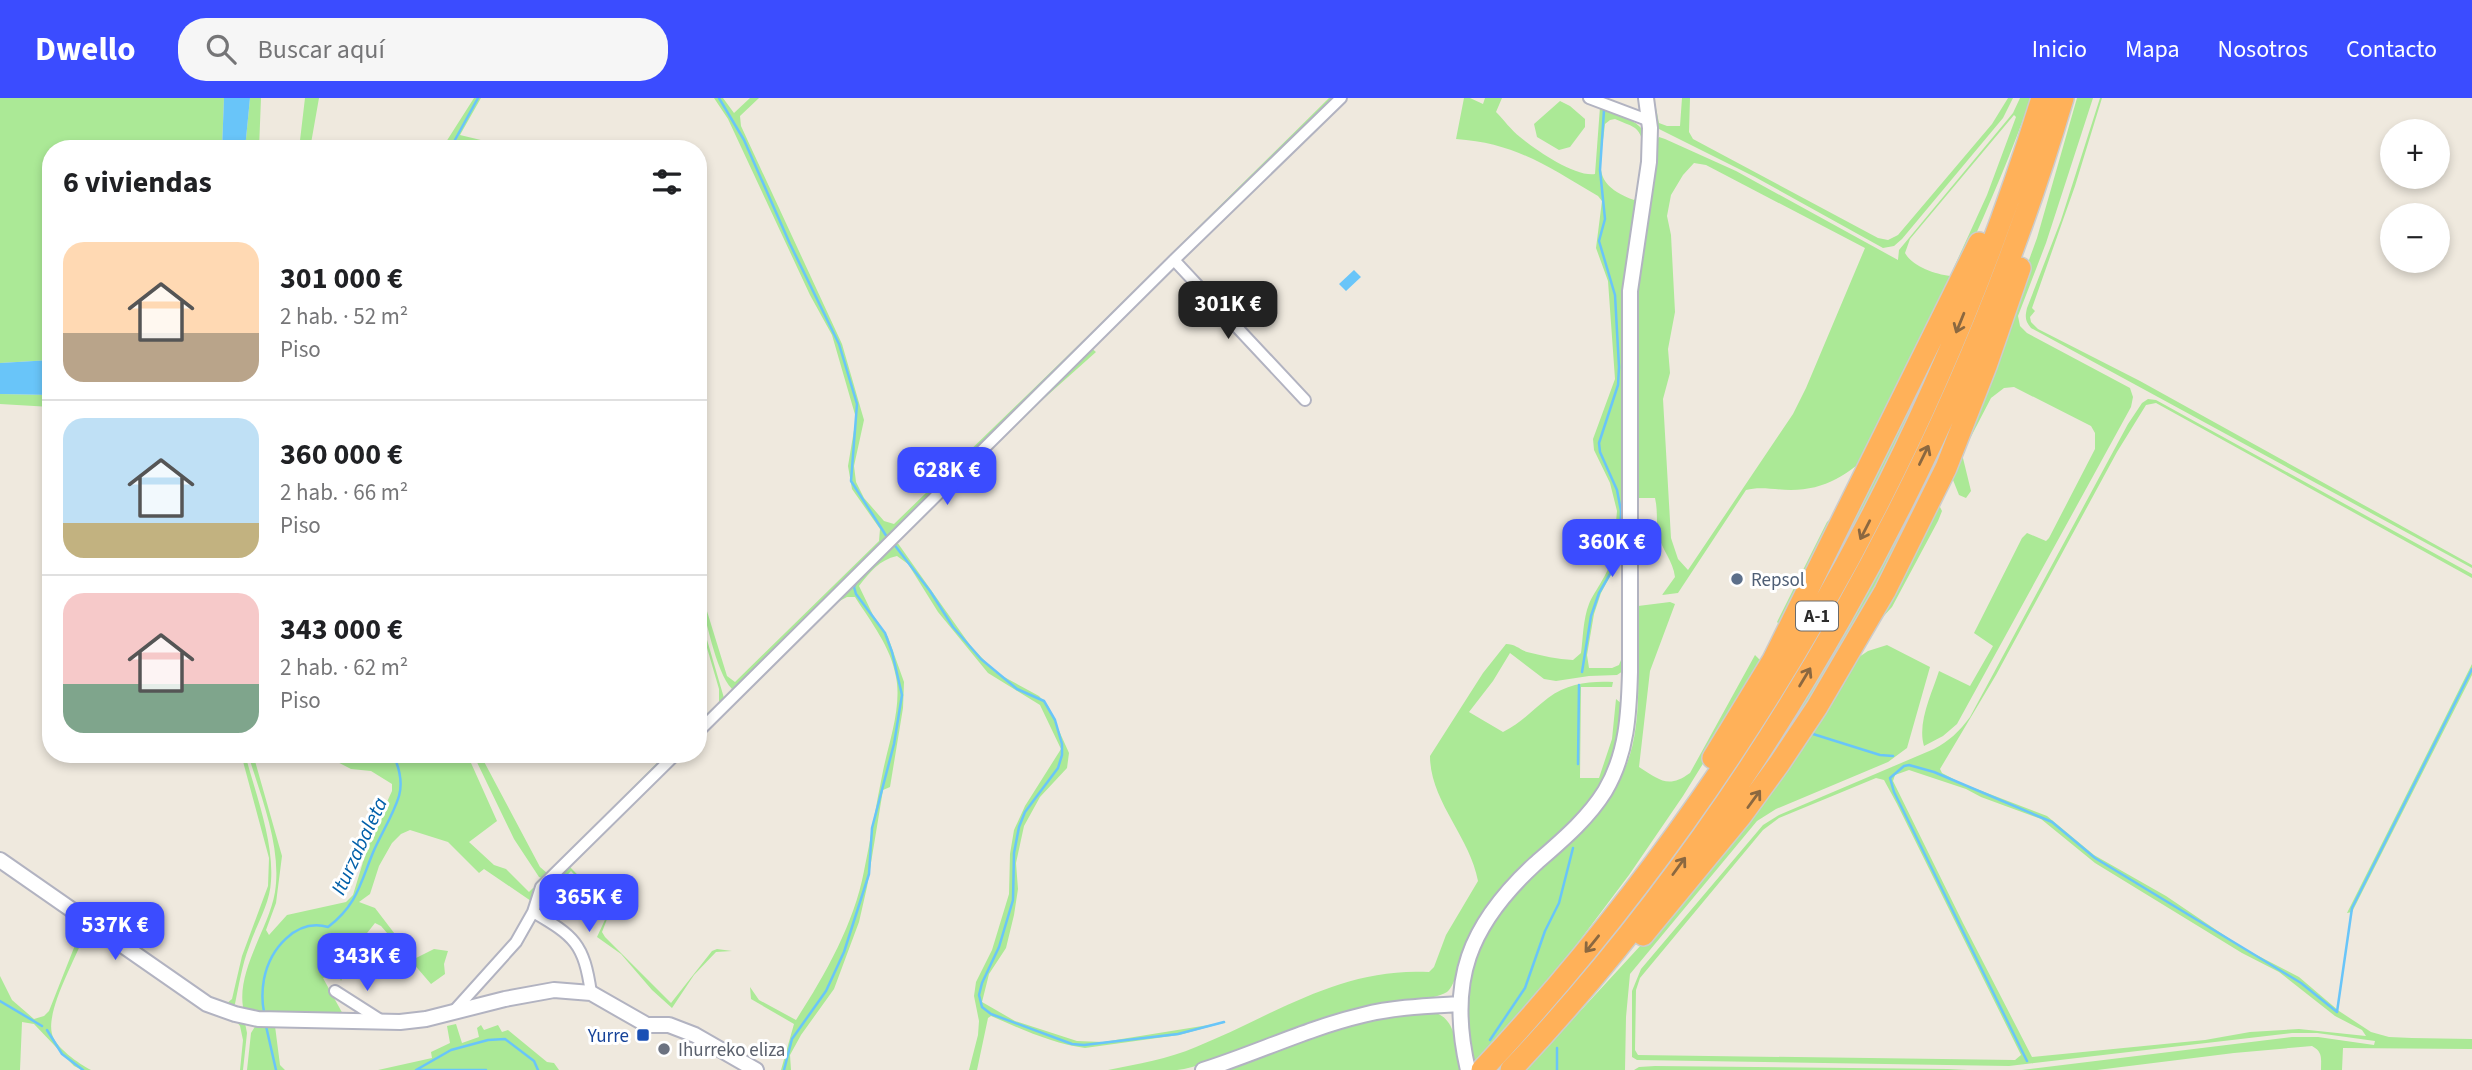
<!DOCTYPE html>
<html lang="es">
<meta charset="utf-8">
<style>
:root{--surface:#fff;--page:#f6f6f6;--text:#202124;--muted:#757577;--line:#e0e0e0;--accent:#3b4cff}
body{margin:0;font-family:"Source Sans 3",sans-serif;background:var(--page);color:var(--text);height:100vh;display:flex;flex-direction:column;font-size:26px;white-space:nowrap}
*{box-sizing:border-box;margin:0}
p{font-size:23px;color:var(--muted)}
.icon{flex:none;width:38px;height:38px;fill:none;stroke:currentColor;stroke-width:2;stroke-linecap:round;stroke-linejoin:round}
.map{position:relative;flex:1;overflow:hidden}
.side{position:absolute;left:42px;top:42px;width:665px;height:623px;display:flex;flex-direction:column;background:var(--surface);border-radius:28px;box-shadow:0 4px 10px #0003}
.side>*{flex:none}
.tools{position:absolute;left:2380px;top:21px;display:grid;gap:14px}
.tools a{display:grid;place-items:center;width:70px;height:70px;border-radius:50%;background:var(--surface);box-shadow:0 4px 10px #0003;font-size:35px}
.price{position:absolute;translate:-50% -60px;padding:0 16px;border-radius:14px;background:var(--accent);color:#fff;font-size:23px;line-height:46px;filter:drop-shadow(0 2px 4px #0008)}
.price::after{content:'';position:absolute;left:50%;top:42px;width:21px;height:16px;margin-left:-10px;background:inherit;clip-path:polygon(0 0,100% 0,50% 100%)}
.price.current{background:#222;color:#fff}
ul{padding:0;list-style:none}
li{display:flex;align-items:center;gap:21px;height:175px;padding:0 21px}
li+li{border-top:2px solid var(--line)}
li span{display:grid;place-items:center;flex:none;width:196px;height:140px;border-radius:21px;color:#555}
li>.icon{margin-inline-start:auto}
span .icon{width:84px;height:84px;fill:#fffc;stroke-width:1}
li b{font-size:30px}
h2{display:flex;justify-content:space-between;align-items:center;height:84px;padding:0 21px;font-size:30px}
header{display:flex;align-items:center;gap:42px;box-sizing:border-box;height:98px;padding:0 35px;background:var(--accent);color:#fff}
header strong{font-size:33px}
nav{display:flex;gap:38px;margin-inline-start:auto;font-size:24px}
.search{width:490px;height:63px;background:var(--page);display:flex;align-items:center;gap:18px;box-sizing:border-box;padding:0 24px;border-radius:28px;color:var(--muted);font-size:26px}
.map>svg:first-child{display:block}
.green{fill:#abe996;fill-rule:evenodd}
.water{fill:#69c5f9}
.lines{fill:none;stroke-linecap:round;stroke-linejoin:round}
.stream{stroke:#69c5f9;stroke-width:2.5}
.minor-casing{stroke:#b2b3c1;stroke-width:14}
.tertiary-casing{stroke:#b2b3c1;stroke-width:18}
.motorway-casing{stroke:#ccc;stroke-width:24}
.minor{stroke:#fff;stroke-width:10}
.tertiary{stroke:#fff;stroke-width:14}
.motorway{stroke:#ffb159;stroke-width:21}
.oneway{stroke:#8b6840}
.service-dot{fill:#5c6f8a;stroke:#fff;stroke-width:2.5}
.transit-dot{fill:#1a4fb4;stroke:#fff;stroke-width:2.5}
.worship-dot{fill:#6b7280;stroke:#fff;stroke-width:2.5}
.labels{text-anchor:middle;stroke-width:6;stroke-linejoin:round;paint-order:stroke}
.shield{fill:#fff;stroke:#6b6b6b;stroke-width:2}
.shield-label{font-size:18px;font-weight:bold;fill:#2c2c2c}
.service-label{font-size:19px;fill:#4e5e75;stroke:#fff;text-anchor:start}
.transit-label{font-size:19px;fill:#164399;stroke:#fff;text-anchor:end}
.worship-label{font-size:19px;fill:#5b616d;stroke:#fff;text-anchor:start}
.water-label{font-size:21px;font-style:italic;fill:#0260aa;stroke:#fff}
</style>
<header>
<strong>Dwello</strong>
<div class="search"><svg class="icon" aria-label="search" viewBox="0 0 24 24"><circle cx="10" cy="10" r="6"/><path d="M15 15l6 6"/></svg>Buscar aquí</div>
<nav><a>Inicio</a><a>Mapa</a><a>Nosotros</a><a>Contacto</a></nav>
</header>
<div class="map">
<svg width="2472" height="972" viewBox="0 0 2472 972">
<rect width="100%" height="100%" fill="#efe9de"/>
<path class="green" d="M0,0H224L222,51H51V262L0,265Z
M250,0H261L259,51H245Z
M305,0H319L310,51H299Z
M474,0H481L460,37L518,51H488L455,45L453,51H445L446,44Z
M714,0H723L734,15L750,0H759L740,18L741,28L842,246L864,322L854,368L856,384L864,400L884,423L894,426L1093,233L1329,0H1333L736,591H732C715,573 706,518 698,493V484L727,578L735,584L879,443L880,431L852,391L848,368L856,320L832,237L810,197L728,21Z
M1464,0H1470L1483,6L1485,0H1502L1496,14C1504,22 1511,32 1520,39C1536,52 1575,79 1595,76L1600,9C1615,16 1641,22 1646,38C1639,93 1628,147 1624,203L1623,573L1617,577L1589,578L1556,583L1544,581L1510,555L1493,583L1469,614L1503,634C1523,624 1532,612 1548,600C1568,585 1590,583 1613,584L1612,589H1581L1580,680H1599L1612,641L1616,601L1623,607C1619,628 1617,649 1609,669C1583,732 1517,761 1481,817C1475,825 1470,835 1466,845C1462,857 1456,887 1447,894C1434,903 1378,906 1359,911C1316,920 1274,939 1233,954C1215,961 1196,970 1177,972C1155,972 1130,972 1108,972C1138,966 1168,961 1196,949C1275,917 1340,869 1429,874L1434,869L1446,837L1478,783C1470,739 1430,703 1430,658L1483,575L1506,546C1515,546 1519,551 1527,554C1543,558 1557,561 1573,562L1581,555C1583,540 1583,521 1589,506C1596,488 1629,453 1601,439C1591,435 1579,433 1569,430L1574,428L1613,438L1615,435L1617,413L1610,385L1594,352L1593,341L1615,281L1608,183L1596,150L1602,103L1598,98C1548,69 1516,45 1456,41ZM1615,21C1621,24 1629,26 1635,30C1651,42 1639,83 1636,100L1634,102C1589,85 1601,66 1605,26L1610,22ZM1622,456L1621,562L1619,567L1612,570H1589L1587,557L1594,516L1601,495Z
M1650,0H1654L1659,25L1667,28H1680L1682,0H1690L1689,34L1693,41L1878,140L1888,142L1898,137L1992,26L2008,0H2013L2003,20L1902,141L1894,148L1883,150L1755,79L1657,30L1654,25Z
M2020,0H2031C1988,121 1929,236 1873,352C1850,376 1825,392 1791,392C1776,392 1760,388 1746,392L1678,495L1662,497L1675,479C1673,463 1662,452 1658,436C1656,424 1658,412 1655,400H1638L1634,397L1633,211L1656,43L1659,39L1665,41L1736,73L1898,162L1899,152L2013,15ZM2014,17L2016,19L1987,97L1950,178C1935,176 1913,169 1905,155L1910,141ZM1694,65L1706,67L1865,150L1806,290L1793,316L1688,472L1678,461L1671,440L1663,301L1670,275L1668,251L1675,214L1671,137L1667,118L1671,97L1683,77Z
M2077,0H2093L2046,145L2018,218L2020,228L2027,235L2130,290L2133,299L2131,309L1957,626L1943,638L1924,648C1917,625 1932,595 1939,573L1970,588L1993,548L1974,535L2022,440L2027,435L2046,443L2049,440L2095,351V335L2091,328L2014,289L2004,290L1991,300L1962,356L1971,393L1966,400L1959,397L1951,377L2037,140Z
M2100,0H2102L2075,88L2032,210L2035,213L2030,219L2031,224L2038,231L2140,283L2472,467V470L2031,230C2025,223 2025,219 2027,210L2061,122Z
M1560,3L1570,8L1585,21V29L1570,49L1559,52L1537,39L1534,26Z
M1963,190L1915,309L1860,422L1796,538Z
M1090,249L1096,254L1040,304L897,444L970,547L995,574L1039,598L1048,608L1069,655L1067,670L1040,699L1024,728L1016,765L1018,791L1014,817L1006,850L989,876L982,904L1015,923L1077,943L1103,944L1227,924L1179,937L1085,950C1053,946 1021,931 991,918L988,920L977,972H969L978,937L979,923L974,898L976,884L992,852L1009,796L1010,756L1014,732L1025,708L1061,651L1040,607L988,575L938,514L908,466L897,458C879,462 870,474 859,488L873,517L888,539L904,584L903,610L890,689L883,692L867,789L859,824L834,891L801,937L790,957L791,972H781L794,926L751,901L750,889L759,902L796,922C825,877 854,826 864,773C871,740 876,706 883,673C889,644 902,608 896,579C891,549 871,524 855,499H847L834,506L698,641V636Z
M1980,269L1892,470L1786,649L1699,756Z
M0,296L51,297V309L0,306Z
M2148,301L2156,302L2472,476V480L2156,305L2146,307L2117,354L1996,577L1940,671L1942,675L1961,685L2047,718L2094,757L2166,798L2243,850L2299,879L2339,913L2371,934L2389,939L2412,940L2472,941V951L2343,950L2342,972H2321C2321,960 2323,954 2312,948L2234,955L2097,972H2022L2292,939H2318L2374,947L2375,943L2317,935H2292L2009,968L1637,962L1632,959V893L1641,871L1763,727L1779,717L1934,651C1949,643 1959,634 1970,619L2128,326L2142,305ZM1909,672L1966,691L1981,699L2041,721L2095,765L2242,855L2279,874L2335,918L2362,932L2366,938L2299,931L2250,934L2205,942L2032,959L1963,825L1893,683L1895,677ZM1876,680L1884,682L1897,706L2021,957L2015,962L1638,957L1635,952L1636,892L1640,880L1763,732L1779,720Z
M1937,403L1942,413L1938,423L1892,509L1881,521Z
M1836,416L1782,529L1777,524L1827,424Z
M1670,504L1675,506L1650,573L1639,669C1660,682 1668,691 1690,675L1755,557L1761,563L1751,588L1683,698L1629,777L1550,882L1471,972H1223C1283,950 1341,924 1404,916C1414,915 1427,911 1436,915C1453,921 1456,941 1457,956L1471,954C1455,845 1502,808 1572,736C1593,715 1612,697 1625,670C1637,644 1639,605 1638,576C1637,554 1629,530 1638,508Z
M698,511L724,600L721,606L698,629V624L719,604V591L698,519Z
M1887,547L1930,569L1907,650L1888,664L1776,711L1757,723L1630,876L1626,919L1625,972H1526L1676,809L1856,561L1868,553Z
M2472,566V577L2352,814L2347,815Z
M241,656H245C255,694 274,743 271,783C270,806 256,827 249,849C242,867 239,887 235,906L232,910L202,899L0,758V753L197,892L226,906L232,901L242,858L268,788L269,760Z
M248,656H253L282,758L276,805L266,832L269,837L287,817L346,804L353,797L370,741L392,693V686L371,673L351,671L322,656H351L354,659L371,664L379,656H467L497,723L469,744L494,767L506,771L529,794L533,790L537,793L531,803L484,771L479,775L448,744L410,732L401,736L392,745L379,768L370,796L359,804L375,810L414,861L434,851L448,853L444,866L445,876L431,886L381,828L375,825L356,849L341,883L338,876L323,880L344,918C322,917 258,921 243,909C237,871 269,830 275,794C282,749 261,699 248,656Z
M473,656H480L540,769L547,775L666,656H671L544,781L539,779L514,741Z
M678,656H683L570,769L611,811L602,834L605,839L671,905L712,853L717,851L732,853L716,854L694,877L672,910L652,892L621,856L597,839L609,813L571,773L544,802L541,800L557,777Z
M0,770L245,925L247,935L243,972H240L243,942L240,928L236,923L202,909L92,836L87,835L82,843C73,865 46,914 52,936C55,949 79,966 91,972H82L74,968L34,926L22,924L20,972H0V878L12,902L34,921L44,918L49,913L81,832L79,826Z
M456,926L462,945L479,939L477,930L481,927L484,932L498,927L502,934L508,932L547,964L554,965L559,972H378L432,960L431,954L450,945L447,928Z
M256,927L275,928L280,967L285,972H247L251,935Z
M1655,968L1948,971L1968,972H1634L1639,969Z"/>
<path class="water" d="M224,0H250L245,51H222Z
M1354,172L1361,179L1346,193L1339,186Z
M51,262V297L0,296V265Z"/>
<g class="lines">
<path class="stream" d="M719,0L744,42L790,146L839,246L857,306L851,383L887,439
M450,51L478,0
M893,445L930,493L953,529L981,561L1017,591L1044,603L1055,622L1062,646V657L1058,670L1025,714L1019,729L1014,755L1013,802L999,849L982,885L979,897L982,909L991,916L1072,946L1084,947L1178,936L1224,924
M1582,574L1591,518L1599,495L1617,464L1620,450L1621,413L1617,392L1600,354L1599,345L1618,287L1619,269L1615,197L1599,143L1605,121L1600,72L1604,12
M1813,636L1880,657L1893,658
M1578,666L1579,587
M0,903L42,928
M264,914C262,904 262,892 264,881C270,851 296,820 328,829C356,808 360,787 372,757C380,737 393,718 399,698C403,684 399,669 393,656
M266,928L276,972
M47,932L62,956L83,972
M1490,942L1525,890L1545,833L1559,805L1573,750
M1557,950V972
M2027,963L1894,694L1890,680L1904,668L1909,667L1934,674L2052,724L2095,760L2301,885L2337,914L2352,810L2472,571
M416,972L451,952L488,942L505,941L534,963L538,972
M420,972H486
M784,972L792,941L826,893L844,854L869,776L872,730L894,646L902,597L892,554L885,535L856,496L854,489L857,483"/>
<defs>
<path id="minor" d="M1589,0L1650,23
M1174,162L1305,302
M698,634L1174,162L1341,0
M533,814C574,838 584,845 591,895
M335,893L382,923
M453,914L516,844L533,814L541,789L676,656"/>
<path id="tertiary" d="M0,762L207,906L235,916L258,921L400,924L426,921L505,901L554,892L591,895L647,927H669L695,937L756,972
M1203,972C1257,955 1308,930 1363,917C1395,909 1427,908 1460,906
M1468,972C1447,883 1469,827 1535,766C1560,744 1587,722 1605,693C1627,656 1629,615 1630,574V193L1649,64L1650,30L1646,0"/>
<path id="motorway" d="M1713,660L1773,562L1979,145
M1643,837L1741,718L1779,666L1817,609L1885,493L1946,370L1986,268L2020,170
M1482,972C1740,696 1931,361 2042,0
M1511,972C1760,709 1961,348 2063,0"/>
</defs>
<use href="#minor" class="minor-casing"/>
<use href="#tertiary" class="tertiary-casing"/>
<use href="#motorway" class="motorway-casing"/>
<use href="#minor" class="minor"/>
<use href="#tertiary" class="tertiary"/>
<use href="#motorway" class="motorway"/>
</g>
<defs><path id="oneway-shaft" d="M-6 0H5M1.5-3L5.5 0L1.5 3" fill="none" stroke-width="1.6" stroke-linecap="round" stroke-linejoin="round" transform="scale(1.75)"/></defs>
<g class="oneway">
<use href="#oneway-shaft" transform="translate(1960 225) rotate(112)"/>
<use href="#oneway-shaft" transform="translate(1924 357) rotate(-64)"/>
<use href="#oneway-shaft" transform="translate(1865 432) rotate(117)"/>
<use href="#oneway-shaft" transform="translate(1805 579) rotate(-59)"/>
<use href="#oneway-shaft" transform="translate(1754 701) rotate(-54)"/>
<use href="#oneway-shaft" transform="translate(1679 768) rotate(-54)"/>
<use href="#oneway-shaft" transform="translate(1592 846) rotate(129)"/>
</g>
<circle class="service-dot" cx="1737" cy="481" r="7"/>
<rect class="transit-dot" x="636" y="930" width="14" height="14" rx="3.5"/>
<circle class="worship-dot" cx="664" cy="951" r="7"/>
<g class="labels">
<rect class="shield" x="1796" y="503.5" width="42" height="29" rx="5"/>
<g class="shield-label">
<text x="1817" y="524">A-1</text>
</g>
<g class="service-label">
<text x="1751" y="488">Repsol</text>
</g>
<g class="transit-label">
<text x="629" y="944">Yurre</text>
</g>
<g class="worship-label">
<text x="678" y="958">Ihurreko eliza</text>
</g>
<g class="water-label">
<text transform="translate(359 748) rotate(-65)" y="7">Iturzabaleta</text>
</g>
</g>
</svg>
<div class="tools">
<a>+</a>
<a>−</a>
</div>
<b class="price current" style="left:1228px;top:243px">301K €</b>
<b class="price" style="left:947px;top:409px">628K €</b>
<b class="price" style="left:1612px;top:481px">360K €</b>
<b class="price" style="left:589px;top:836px">365K €</b>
<b class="price" style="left:115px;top:864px">537K €</b>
<b class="price" style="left:367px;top:895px">343K €</b>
<section class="side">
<h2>6 viviendas<svg class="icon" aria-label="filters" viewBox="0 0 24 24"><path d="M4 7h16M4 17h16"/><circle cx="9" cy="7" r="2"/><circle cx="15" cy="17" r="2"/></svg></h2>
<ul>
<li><span style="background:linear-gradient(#ffd9b3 65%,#b9a48a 0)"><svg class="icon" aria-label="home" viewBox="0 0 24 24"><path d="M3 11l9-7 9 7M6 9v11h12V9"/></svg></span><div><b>301 000 €</b><p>2 hab. · 52 m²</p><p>Piso</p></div></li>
<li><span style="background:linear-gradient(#bfe0f5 75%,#c2b280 0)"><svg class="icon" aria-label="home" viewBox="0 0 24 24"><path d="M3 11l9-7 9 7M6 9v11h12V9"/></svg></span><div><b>360 000 €</b><p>2 hab. · 66 m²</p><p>Piso</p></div></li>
<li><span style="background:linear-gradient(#f6c9c9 65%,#7fa58c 0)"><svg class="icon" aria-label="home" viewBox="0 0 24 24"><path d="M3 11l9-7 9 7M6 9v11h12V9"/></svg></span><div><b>343 000 €</b><p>2 hab. · 62 m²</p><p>Piso</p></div></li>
</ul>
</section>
</div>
